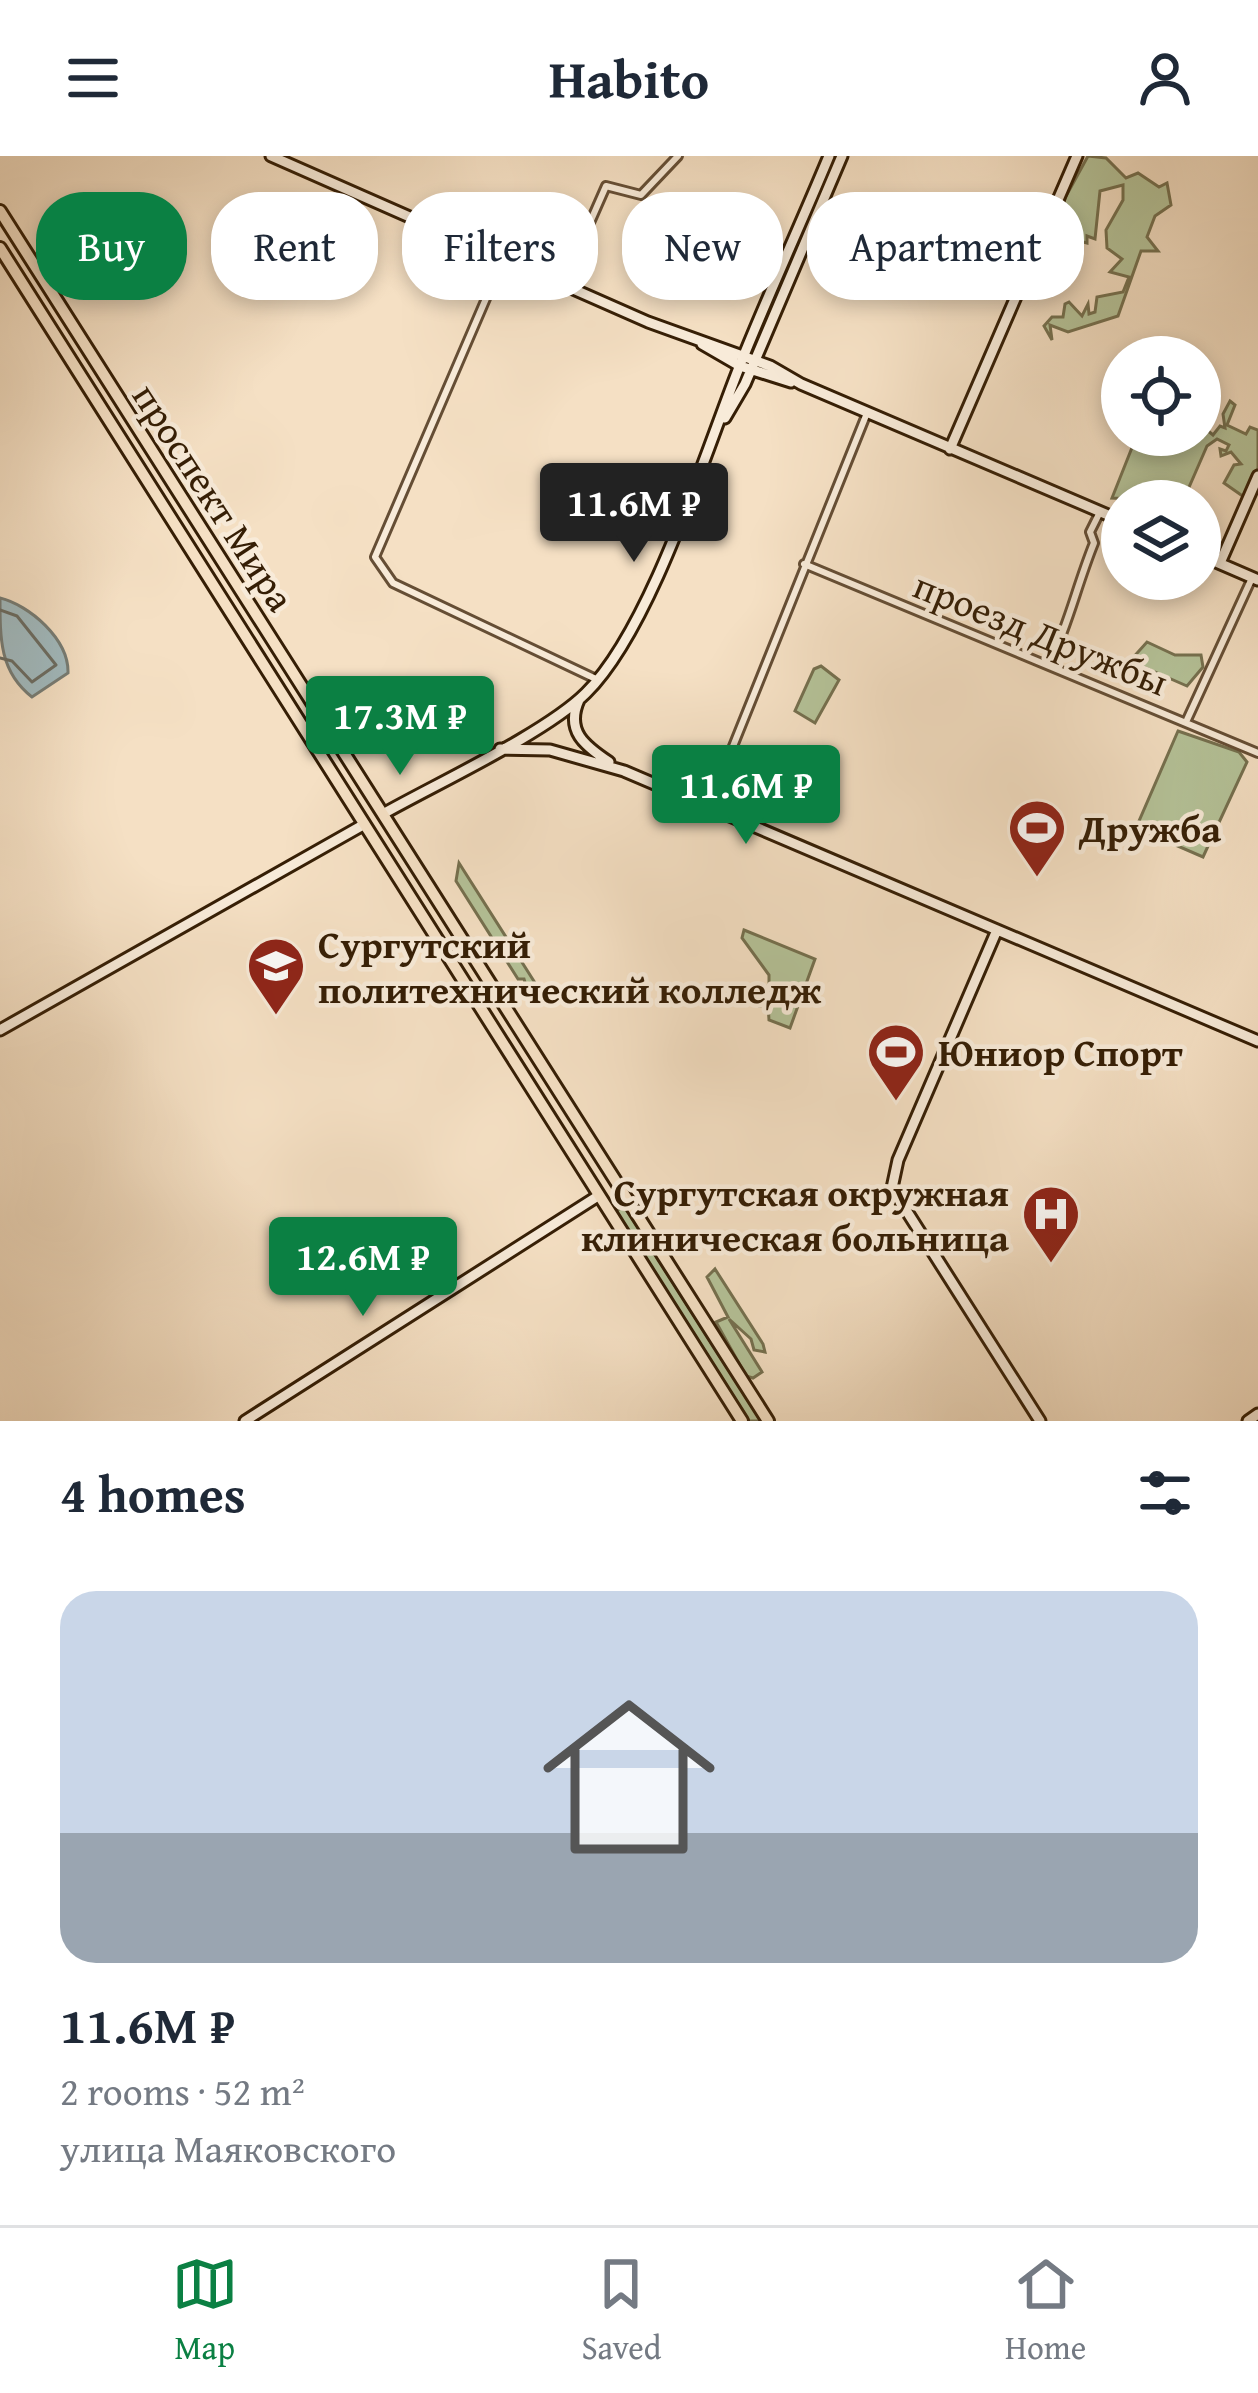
<!DOCTYPE html>
<meta charset="utf-8">
<style>
:root{--surface:#fff;--page:#f6f6f7;--text:#1f2937;--muted:#747a83;--line:#e0e1e3;--accent:#0b8043}
body{margin:0;font-family:"Gentium Book Plus",serif;background:var(--page);color:var(--text);height:100vh;display:flex;flex-direction:column;font-size:45px;white-space:nowrap}
*{box-sizing:border-box;margin:0}
p{font-size:39px;color:var(--muted)}
.icon{flex:none;width:66px;height:66px;fill:none;stroke:currentColor;stroke-width:2;stroke-linecap:round;stroke-linejoin:round}
.map{position:relative;height:1265px;overflow:hidden}
.details{display:flex;flex-direction:column;background:var(--surface);flex:1}
.details>*{flex:none}
.banner{position:absolute;left:36px;top:36px;width:1188px;height:108px;display:flex;gap:24px}
.tools{position:absolute;left:1101px;top:180px;display:grid;gap:24px}
.tools a{display:grid;place-items:center;width:120px;height:120px;border-radius:50%;background:var(--surface);box-shadow:0 6px 18px #0003;font-size:60px}
.price{position:absolute;translate:-50% -102px;padding:0 27px;border-radius:12px;background:var(--accent);color:#fff;font-size:39px;line-height:78px;filter:drop-shadow(0 3px 6px #0008)}
.price::after{content:'';position:absolute;left:50%;top:72px;width:36px;height:27px;margin-left:-18px;background:inherit;clip-path:polygon(0 0,100% 0,50% 100%)}
.price.on{background:#222;color:#fff}
ul{padding:0;list-style:none}
li{display:grid;align-content:center;gap:24px;height:636px;padding:0 60px}
li span{display:grid;place-items:center;height:372px;border-radius:36px;color:#555}
li>.icon{margin-inline-start:auto}
span .icon{width:216px;height:216px;fill:#fffc;stroke-width:1}
li b{font-size:51px}
h2{display:flex;justify-content:space-between;align-items:center;height:144px;padding:0 60px;font-size:51px}
.pill{padding:0 42px;border-radius:48px;background:var(--surface);box-shadow:0 6px 18px #0003;font-size:42px;line-height:108px}
.pill.on{background:var(--accent);color:#fff}
header{display:flex;justify-content:space-between;align-items:center;height:156px;padding:0 60px;background:var(--surface);font-size:54px;font-weight:700}
.tabs{display:flex;justify-content:space-around;align-items:center;height:168px;border-top:3px solid var(--line);background:var(--surface);font-size:33px;color:var(--muted)}
.tabs a{display:grid;justify-items:center;gap:6px}
.tabs .on{color:var(--accent)}
.map>svg:first-child{display:block}
.green{fill:#b5c399;stroke:#75704f;stroke-width:3}
.water{fill:#a1babf;stroke:#767c75;stroke-width:3}
.lines{fill:none;stroke-linecap:round;stroke-linejoin:round}
.shore{stroke:#6b6c62;stroke-width:3}
.street-casing{stroke:#654e35;stroke-width:12}
.secondary-casing{stroke:#351e05;stroke-width:15}
.primary-casing{stroke:#351e05;stroke-width:16}
.street{stroke:#f8ebd9;stroke-width:6}
.secondary{stroke:#f8ebd9;stroke-width:9}
.primary{stroke:#f5e0c4;stroke-width:10}
.labels{text-anchor:middle;stroke-width:9;stroke-linejoin:round;paint-order:stroke}
.street-label{font-size:39px;fill:#351e05;stroke:#f8ebd9}
.poi-label{font-size:39px;font-weight:bold;fill:#351e05;stroke:#f8ebd9;text-anchor:start}
</style>
<header><svg class="icon" aria-label="menu" viewBox="0 0 24 24"><path d="M4 6h16M4 12h16M4 18h16"/></svg>Habito<svg class="icon" aria-label="person" viewBox="0 0 24 24"><circle cx="12" cy="8" r="4"/><path d="M4 21q1-7 8-7t8 7"/></svg></header>
<div class="map">
<svg width="1258" height="1265" viewBox="0 0 1258 1265">
<rect width="100%" height="100%" fill="#f5e0c4"/>
<filter id="stains"><feTurbulence type="fractalNoise" baseFrequency=".00167" numOctaves="4"/><feColorMatrix values="0 0 0 0 .2 0 0 0 0 .09 0 0 0 0 .02 0 0 0 .5 -.17"/></filter>
<radialGradient id="worn" r=".72"><stop offset=".6" stop-color="#630" stop-opacity="0"/><stop offset="1" stop-color="#630" stop-opacity=".3"/></radialGradient>
<path class="green" d="M1088,0L1106,2L1126,22L1138,17L1159,31L1167,27L1171,49L1155,60L1147,81L1158,95H1141L1118,160L1068,176L1050,169L1052,184L1044,170L1052,161H1063L1065,148L1069,146L1082,160L1088,148L1089,158L1095,156L1097,141L1123,136L1129,121L1110,116L1122,103L1107,92L1106,74L1123,44V29L1100,35L1095,83L1087,80V87L1083,86L1079,75L1072,79L1059,74L1065,42Z
M1230,245L1235,249L1227,269L1246,278L1250,271L1258,274V312L1244,341L1224,327L1234,309L1241,308L1231,296L1221,300L1220,293L1226,295L1229,289L1217,283L1207,290L1183,345L1112,342L1137,279H1200V268L1213,279L1220,270L1225,272L1223,258Z
M1147,486L1175,499H1201L1203,511L1187,530L1130,505Z
M821,510L839,524L815,567L795,555L814,513Z
M1178,575L1239,596L1247,606L1203,701L1136,672Z
M459,707L537,830L535,837L529,840L524,823H518L456,725Z
M744,774L815,803L790,872L769,864L768,849L759,850L753,840L769,829V819L742,782Z
M624,1050L761,1265H749L616,1055Z
M715,1113L763,1188L765,1196L754,1194L751,1183L729,1163L762,1216L753,1222L746,1220L716,1166L728,1161L707,1121Z"/>
<path class="water" d="M0,442C29,449 69,483 68,517L32,541C0,516 0,484 0,442Z"/>
<g class="lines">
<path class="shore" d="M0,454L17,460L56,509L32,526L12,505L0,502"/>
<defs>
<path id="street" d="M503,103L375,401L393,427L598,524
M563,128L606,30L641,39L678,0
M804,408L1258,597
M1050,507C1069,467 1077,429 1094,387L1090,376L1100,356
M1186,566L1252,422
M709,650L867,257"/>
<path id="secondary" d="M271,0L648,166L770,210L801,228L1122,365
M702,188L740,210L791,226
M725,262L745,228L842,0
M950,293L1077,0
M1200,399L1258,424
M1220,407L1258,320
M579,544C565,575 585,590 609,606
M500,593L550,594L624,615L1258,885
M383,658C436,628 546,577 586,537C651,473 705,297 740,209C768,139 800,70 829,0
M997,774L898,1004L892,1032L1040,1265
M0,874L363,669
M245,1265L598,1040
M1248,1265L1258,1258"/>
<path id="primary" d="M0,55L768,1265
M0,92L742,1265"/>
</defs>
<use href="#street" class="street-casing"/>
<use href="#secondary" class="secondary-casing"/>
<use href="#primary" class="primary-casing"/>
<use href="#street" class="street"/>
<use href="#secondary" class="secondary"/>
<use href="#primary" class="primary"/>
</g>
<defs>
<symbol id="stadium-pin" viewBox="-11 -11 22 30"><path d="M0 17L-7.5 6A9.5 9.5 0 1 1 7.5 6Z" fill="#8f2418" stroke="#f8ebd9"/><path d="M0-5a6.5 5 0 1 0 0 10a6.5 5 0 1 0 0-10ZM-3.5-1.8h7v3.6h-7Z" fill="#fff"/></symbol>
<symbol id="university-pin" viewBox="-11 -11 22 30"><path d="M0 17L-7.5 6A9.5 9.5 0 1 1 7.5 6Z" fill="#8f2418" stroke="#f8ebd9"/><path d="M0-5L7-2L0 1L-7-2ZM-4 1L0 2.5L4 1V4Q0 6-4 4Z" fill="#fff"/></symbol>
<symbol id="hospital-pin" viewBox="-11 -11 22 30"><path d="M0 17L-7.5 6A9.5 9.5 0 1 1 7.5 6Z" fill="#8f2418" stroke="#f8ebd9"/><path d="M-5-5h3v3.5h4V-5h3V5h-3V1.5h-4V5h-3Z" fill="#fff"/></symbol>
</defs>
<g fill-rule="evenodd">
<use href="#stadium-pin" x="1004" y="639" width="66" height="90"/>
<use href="#university-pin" x="243" y="777" width="66" height="90"/>
<use href="#stadium-pin" x="863" y="863" width="66" height="90"/>
<use href="#hospital-pin" x="1018" y="1025" width="66" height="90"/>
</g>
<g class="labels">
<g class="street-label">
<text transform="translate(214 341) rotate(57)" y="14">проспект Мира</text>
<text transform="translate(1041 477) rotate(22)" y="14">проезд Дружбы</text>
</g>
<g class="poi-label">
<text x="1079" y="686">Дружба</text>
<text x="318" y="802">Сургутский<tspan x="318" dy="45">политехнический колледж</tspan></text>
<text x="938" y="910">Юниор Спорт</text>
<text x="1009" y="1050" text-anchor="end">Сургутская окружная<tspan x="1009" dy="45">клиническая больница</tspan></text>
</g>
</g>
<rect width="100%" height="100%" filter="url(#stains)"/>
<rect width="100%" height="100%" fill="url(#worn)"/>
</svg>
<div class="tools">
<a><svg class="icon" aria-label="locate" viewBox="0 0 24 24"><circle cx="12" cy="12" r="6"/><path d="M12 2v4M12 18v4M2 12h4M18 12h4"/></svg></a>
<a><svg class="icon" aria-label="layers" viewBox="0 0 24 24"><path d="M12 4l9 5-9 5-9-5zM3 14l9 5 9-5"/></svg></a>
</div>
<b class="price on" style="left:634px;top:409px">11.6M ₽</b>
<b class="price" style="left:400px;top:622px">17.3M ₽</b>
<b class="price" style="left:746px;top:691px">11.6M ₽</b>
<b class="price" style="left:363px;top:1163px">12.6M ₽</b>
<div class="banner">
<a class="pill on">Buy</a>
<a class="pill">Rent</a>
<a class="pill">Filters</a>
<a class="pill">New</a>
<a class="pill">Apartment</a>
</div>
</div>
<section class="details">
<h2>4 homes<svg class="icon" aria-label="filters" viewBox="0 0 24 24"><path d="M4 7h16M4 17h16"/><circle cx="9" cy="7" r="2"/><circle cx="15" cy="17" r="2"/></svg></h2>
<ul>
<li><span style="background:linear-gradient(#c9d6e8 65%,#9aa5b1 0)"><svg class="icon" aria-label="home" viewBox="0 0 24 24"><path d="M3 11l9-7 9 7M6 9v11h12V9"/></svg></span><div><b>11.6M ₽</b><p>2 rooms · 52 m²</p><p>улица Маяковского</p></div></li>
</ul>
</section>
<nav class="tabs">
<a class="on"><svg class="icon" aria-label="map" viewBox="0 0 24 24"><path d="M3 6l6-2 6 2 6-2v14l-6 2-6-2-6 2zM9 4v14M15 6v14"/></svg>Map</a>
<a><svg class="icon" aria-label="saved" viewBox="0 0 24 24"><path d="M7 4h10v16l-5-4-5 4z"/></svg>Saved</a>
<a><svg class="icon" aria-label="home" viewBox="0 0 24 24"><path d="M3 11l9-7 9 7M6 9v11h12V9"/></svg>Home</a>
</nav>
